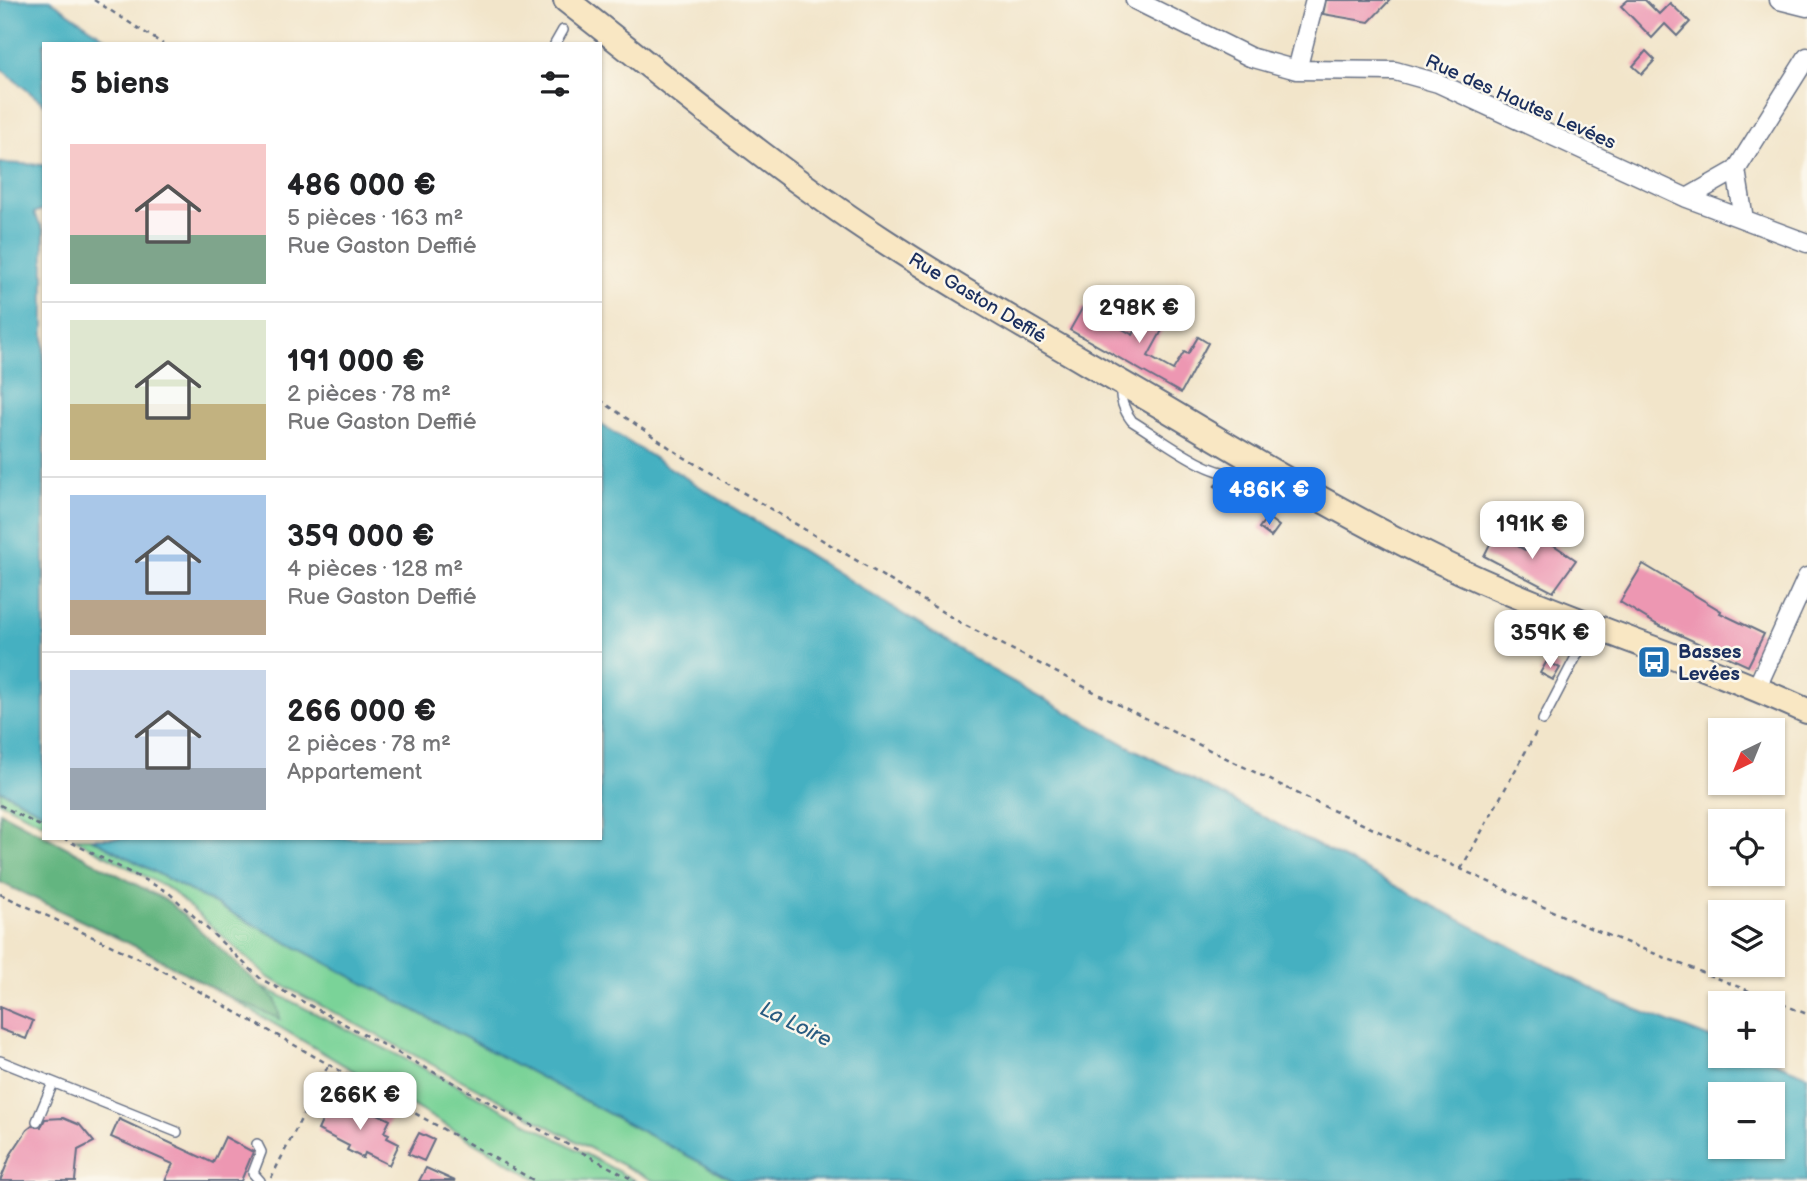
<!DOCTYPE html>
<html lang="fr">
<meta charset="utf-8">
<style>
:root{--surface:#fff;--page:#f6f6f6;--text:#202124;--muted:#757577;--line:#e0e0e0;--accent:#1a73e8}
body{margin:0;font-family:"Balsamiq Sans",sans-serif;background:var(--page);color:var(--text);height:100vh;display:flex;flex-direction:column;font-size:26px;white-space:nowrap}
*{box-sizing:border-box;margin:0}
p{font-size:23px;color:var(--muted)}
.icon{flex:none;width:38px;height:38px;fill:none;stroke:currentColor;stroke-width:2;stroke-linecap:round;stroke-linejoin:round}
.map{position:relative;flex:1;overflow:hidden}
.sheet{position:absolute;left:42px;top:42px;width:560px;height:798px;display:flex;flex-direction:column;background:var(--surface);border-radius:0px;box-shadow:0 2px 5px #0004}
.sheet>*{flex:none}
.needle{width:46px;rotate:223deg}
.buttons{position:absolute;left:1708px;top:718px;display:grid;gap:14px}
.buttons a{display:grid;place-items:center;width:77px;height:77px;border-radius:0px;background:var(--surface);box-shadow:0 2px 5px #0004;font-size:35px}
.price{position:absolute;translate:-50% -60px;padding:0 16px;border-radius:14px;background:#fff;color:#222;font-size:23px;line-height:46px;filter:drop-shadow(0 2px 4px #0008)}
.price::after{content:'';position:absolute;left:50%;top:42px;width:21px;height:16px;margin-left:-10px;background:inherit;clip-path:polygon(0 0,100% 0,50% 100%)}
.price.on{background:var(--accent);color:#fff}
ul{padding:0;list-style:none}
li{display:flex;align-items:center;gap:21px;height:175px;padding:0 28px}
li+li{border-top:2px solid var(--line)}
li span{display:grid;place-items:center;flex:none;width:196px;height:140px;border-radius:0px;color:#555}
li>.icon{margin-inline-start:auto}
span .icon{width:84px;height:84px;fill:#fffc;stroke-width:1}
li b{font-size:30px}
h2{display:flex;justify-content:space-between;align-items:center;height:84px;padding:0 28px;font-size:30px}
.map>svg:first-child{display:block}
.green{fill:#7ad398;stroke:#4a817b;stroke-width:2}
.forest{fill:#63b580;stroke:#3f726f;stroke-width:2}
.water{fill:#44b0c1;stroke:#307090;stroke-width:2;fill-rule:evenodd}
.building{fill:#ed97b2}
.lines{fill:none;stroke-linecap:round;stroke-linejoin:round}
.service-casing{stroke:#666f84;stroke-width:12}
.minor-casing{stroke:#666f84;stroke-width:21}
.secondary-casing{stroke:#666f84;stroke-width:28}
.path{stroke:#666f84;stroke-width:2.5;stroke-dasharray:5 5;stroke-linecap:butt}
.service{stroke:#fff;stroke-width:9}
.minor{stroke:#fff;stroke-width:18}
.secondary{stroke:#f9e7c3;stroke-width:24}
.labels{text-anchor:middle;stroke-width:5;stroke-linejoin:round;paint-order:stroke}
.street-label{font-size:19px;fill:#1b2f5e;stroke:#fbf7ec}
.poi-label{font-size:19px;font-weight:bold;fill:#1b2f5e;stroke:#fbf7ec;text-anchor:start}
.water-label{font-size:21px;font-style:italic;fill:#295c81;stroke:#fbf7ec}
</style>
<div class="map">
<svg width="1807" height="1181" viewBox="0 0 1807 1181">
<rect width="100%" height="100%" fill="#fbf7ec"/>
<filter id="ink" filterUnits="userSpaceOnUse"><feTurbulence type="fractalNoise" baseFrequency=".0143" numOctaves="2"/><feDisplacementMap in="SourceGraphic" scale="14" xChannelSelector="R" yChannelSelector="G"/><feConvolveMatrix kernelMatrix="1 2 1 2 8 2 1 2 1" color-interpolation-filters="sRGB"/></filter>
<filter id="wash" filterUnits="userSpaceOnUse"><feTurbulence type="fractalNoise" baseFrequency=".00686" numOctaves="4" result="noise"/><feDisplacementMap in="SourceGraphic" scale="28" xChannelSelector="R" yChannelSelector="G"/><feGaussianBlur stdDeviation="1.57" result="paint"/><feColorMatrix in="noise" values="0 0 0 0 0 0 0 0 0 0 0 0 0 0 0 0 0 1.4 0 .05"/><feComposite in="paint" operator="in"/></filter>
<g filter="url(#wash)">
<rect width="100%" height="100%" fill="#f2e5ca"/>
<path class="green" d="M0,790L44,813V824L0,802Z
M73,838H91L735,1181H654L595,1151L269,978L171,890Z
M257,984L447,1080L636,1181H540L227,996L280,1018L275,999Z"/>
<path class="forest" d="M0,812L169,902L275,999L280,1019L227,996L143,950L0,882Z"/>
<path class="water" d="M0,0H50L114,44H44V104L0,68Z
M0,163L44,165V209L34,213L44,231V813L0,790Z
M600,424L987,667L1128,746L1613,1000L1720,1042V1055H1756L1807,1075V1181H735L91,838H600ZM1720,1094H1773V1146H1720Z"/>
<g id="blocks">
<path class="building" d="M1326,0H1390L1369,22L1323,14Z
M1628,0H1645L1659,14L1670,3L1690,22L1677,36L1665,24L1652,38L1621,6Z
M1646,51L1655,60L1642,74L1633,66Z
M1083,307L1133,335L1145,313L1152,316L1158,307L1171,314L1148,356L1173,370L1184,352L1188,354L1198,337L1208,343L1181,393L1070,330Z
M1267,517L1279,526L1271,537L1259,528Z
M1495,534L1525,550L1532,540L1536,543L1540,536L1576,560L1553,592L1484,556Z
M1643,564L1721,611L1720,613L1764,634L1748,666L1656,624L1620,602Z
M1547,661L1560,668L1553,680L1540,673Z
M0,1007L33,1021L26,1039L0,1029Z
M352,1101L390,1120L384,1132L389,1134L387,1138L399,1144L389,1165L365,1153L363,1158L347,1150L349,1146L318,1130L328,1108L346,1113Z
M63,1118L80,1125L94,1142L78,1150L75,1181H0L11,1154L27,1130L32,1126L41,1127L45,1119Z
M119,1119L213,1163L225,1137L253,1152L241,1181H165L173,1164L111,1137Z
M419,1133L434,1140L424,1161L408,1154Z
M426,1168L455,1181H419Z"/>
</g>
</g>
<g filter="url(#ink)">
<use href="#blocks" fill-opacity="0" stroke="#666f84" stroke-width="2"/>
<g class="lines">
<defs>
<path id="service" d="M555,44L563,30
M1122,386C1118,397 1125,412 1132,421C1157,436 1212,479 1238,473L1248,458
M1543,720L1592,626
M0,1061L177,1132
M37,1121L53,1083
M257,1144L261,1152L253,1173L260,1181"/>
<path id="minor" d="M1135,0L1250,57L1297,70L1395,71L1438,83L1687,198L1807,243
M1779,0L1807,7
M1297,70L1315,0
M1736,170L1744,219
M1687,198L1736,170L1807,57
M1757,687L1807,577"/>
<path id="secondary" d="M566,0C670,81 772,168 883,240C975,300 1073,354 1168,410C1257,463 1346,516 1439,561C1558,619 1687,656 1807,711"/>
</defs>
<use href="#service" class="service-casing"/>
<use href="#minor" class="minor-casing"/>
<use href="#secondary" class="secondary-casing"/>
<path class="path" d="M94,0L163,44
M600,400L682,456L961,623L1129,710L1319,804L1585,926L1807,1014
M1217,484L1215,486L1230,494L1250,483
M0,805L44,828
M63,838L168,892L261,979L635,1181
M1461,869L1538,729
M0,894L149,963L535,1181
M271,1178L328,1066"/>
<use href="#service" class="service"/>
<use href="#minor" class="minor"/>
<use href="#secondary" class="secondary"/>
</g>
</g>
<defs>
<symbol id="bus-square" viewBox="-11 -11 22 22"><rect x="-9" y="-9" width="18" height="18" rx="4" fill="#1f6fb2" stroke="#fbf7ec"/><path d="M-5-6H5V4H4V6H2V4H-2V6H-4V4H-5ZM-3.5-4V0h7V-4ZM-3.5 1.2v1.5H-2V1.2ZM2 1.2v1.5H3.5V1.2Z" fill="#fff"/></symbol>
</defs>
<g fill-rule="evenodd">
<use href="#bus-square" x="1635" y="643" width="38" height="38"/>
</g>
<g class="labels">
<g class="street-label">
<text transform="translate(1521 101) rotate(24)" y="7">Rue des Hautes Levées</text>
<text transform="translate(978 297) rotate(31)" y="7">Rue Gaston Deffié</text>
</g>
<g class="poi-label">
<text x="1678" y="658">Basses<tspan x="1678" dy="22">Levées</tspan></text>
</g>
<g class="water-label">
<text transform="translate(796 1024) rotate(26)" y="7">La Loire</text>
</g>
</g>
</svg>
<div class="buttons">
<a><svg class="needle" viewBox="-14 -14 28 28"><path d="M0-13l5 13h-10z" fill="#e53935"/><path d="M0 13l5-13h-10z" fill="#757577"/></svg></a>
<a><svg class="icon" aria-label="locate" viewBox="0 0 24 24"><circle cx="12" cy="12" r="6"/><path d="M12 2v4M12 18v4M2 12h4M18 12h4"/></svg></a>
<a><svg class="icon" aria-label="layers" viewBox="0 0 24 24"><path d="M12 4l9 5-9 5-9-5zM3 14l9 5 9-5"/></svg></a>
<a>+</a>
<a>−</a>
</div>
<b class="price" style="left:1139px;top:345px">298K €</b>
<b class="price on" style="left:1269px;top:527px">486K €</b>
<b class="price" style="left:1532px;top:561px">191K €</b>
<b class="price" style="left:1550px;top:670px">359K €</b>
<b class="price" style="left:360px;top:1132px">266K €</b>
<section class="sheet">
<h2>5 biens<svg class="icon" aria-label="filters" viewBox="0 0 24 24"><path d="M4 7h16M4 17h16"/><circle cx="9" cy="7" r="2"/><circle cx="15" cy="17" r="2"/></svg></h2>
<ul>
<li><span style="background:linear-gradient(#f6c9c9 65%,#7fa58c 0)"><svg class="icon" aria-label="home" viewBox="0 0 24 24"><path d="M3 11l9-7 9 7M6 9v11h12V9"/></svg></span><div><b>486 000 €</b><p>5 pièces · 163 m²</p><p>Rue Gaston Deffié</p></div></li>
<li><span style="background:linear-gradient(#dfe7d0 60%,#c2b280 0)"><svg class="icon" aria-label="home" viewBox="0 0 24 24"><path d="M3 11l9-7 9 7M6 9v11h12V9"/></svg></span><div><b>191 000 €</b><p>2 pièces · 78 m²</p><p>Rue Gaston Deffié</p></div></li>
<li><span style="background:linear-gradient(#a9c7e8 75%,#b9a48a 0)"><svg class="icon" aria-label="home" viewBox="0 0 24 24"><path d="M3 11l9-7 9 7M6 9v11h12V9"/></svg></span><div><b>359 000 €</b><p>4 pièces · 128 m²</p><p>Rue Gaston Deffié</p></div></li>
<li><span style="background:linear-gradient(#c9d6e8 70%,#9aa5b1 0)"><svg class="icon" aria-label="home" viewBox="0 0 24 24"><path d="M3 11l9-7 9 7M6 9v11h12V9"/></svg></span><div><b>266 000 €</b><p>2 pièces · 78 m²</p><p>Appartement</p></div></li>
</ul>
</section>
</div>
